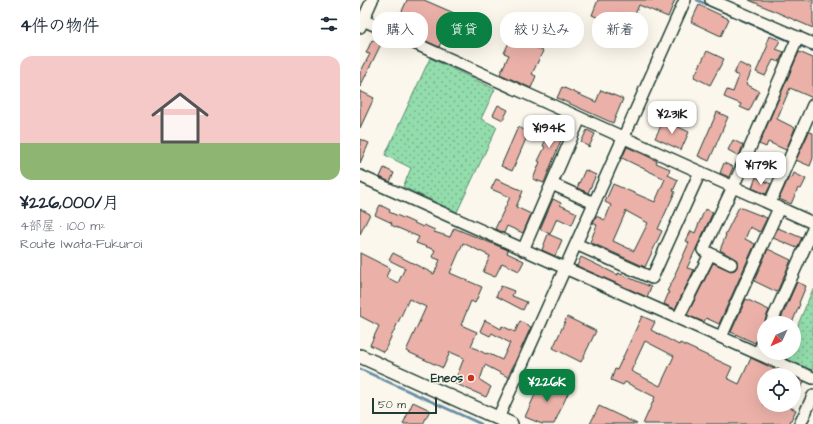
<!DOCTYPE html>
<html lang="ja">
<meta charset="utf-8">
<style>
:root{--surface:#fff;--page:#f6f6f7;--text:#1f2937;--muted:#747a83;--line:#e0e1e3;--accent:#0b8043}
body{margin:0;font-family:"Architects Daughter","Klee One",sans-serif;background:var(--page);color:var(--text);height:100vh;display:flex;flex-direction:column;font-size:15px;white-space:nowrap}
*{box-sizing:border-box;margin:0}
p{font-size:13px;color:var(--muted)}
.icon{flex:none;width:22px;height:22px;fill:none;stroke:currentColor;stroke-width:2;stroke-linecap:round;stroke-linejoin:round}
.map{position:relative;flex:1;overflow:hidden}
.drawer{display:flex;flex-direction:column;background:var(--surface);width:360px}
.drawer>*{flex:none}
.banner{position:absolute;left:12px;top:12px;width:380px;height:36px;display:flex;gap:8px}
.needle{width:26px;rotate:226deg}
.buttons{position:absolute;left:397px;top:316px;display:grid;gap:8px}
.buttons a{display:grid;place-items:center;width:44px;height:44px;border-radius:50%;background:var(--surface);box-shadow:0 4px 16px #0002;font-size:20px}
.scale{position:absolute;left:12px;bottom:10px;width:65px;box-sizing:border-box;padding-left:4px;border:2px solid #1f3d34;border-top:0;font-size:11px;line-height:14px;white-space:nowrap;color:#1f3d34;-webkit-text-stroke:3px #fbf7ec;paint-order:stroke}
.price{position:absolute;translate:-50% -34px;padding:0 9px;border-radius:8px;background:#fff;color:#222;font-size:13px;line-height:26px;filter:drop-shadow(0 1px 2px #0008)}
.price::after{content:'';position:absolute;left:50%;top:24px;width:12px;height:9px;margin-left:-6px;background:inherit;clip-path:polygon(0 0,100% 0,50% 100%)}
.price.current{background:var(--accent);color:#fff}
ul{padding:0;list-style:none}
li{display:grid;align-content:center;gap:8px;height:212px;padding:0 20px}
li+li{border-top:1px solid var(--line)}
li span{display:grid;place-items:center;height:124px;border-radius:12px;color:#555}
li>.icon{margin-inline-start:auto}
span .icon{width:72px;height:72px;fill:#fffc;stroke-width:1}
li b{font-size:17px}
h2{display:flex;justify-content:space-between;align-items:center;height:48px;padding:0 20px;font-size:17px}
.chip{padding:0 14px;border-radius:16px;background:var(--surface);box-shadow:0 4px 16px #0002;font-size:14px;line-height:36px}
.chip.current{background:var(--accent);color:#fff}
main{display:flex;flex:1;min-height:0}
.map>svg:first-child{display:block}
.grass{fill:url(#grass-dots);stroke:#598c70}
.lines{fill:none;stroke-linecap:round;stroke-linejoin:round}
.stream{stroke:#658da4;stroke-width:2.5}
.building{fill:#ebb1a8;stroke:#1f3d34;fill-rule:evenodd}
.minor-casing{stroke:#1f3d34;stroke-width:14}
.major-casing{stroke:#1f3d34;stroke-width:16}
.minor{stroke:#fbf7ec;stroke-width:11}
.major{stroke:#fbf7ec;stroke-width:13}
.poi-dot{fill:#c8321e;stroke:#fbf7ec;stroke-width:1.5}
.labels{text-anchor:middle;stroke-width:3;stroke-linejoin:round;paint-order:stroke}
.poi-label{font-size:12px;font-weight:bold;fill:#1f3d34;stroke:#fbf7ec;text-anchor:end}
</style>
<main>
<section class="drawer">
<h2>4件の物件<svg class="icon" aria-label="filters" viewBox="0 0 24 24"><path d="M4 7h16M4 17h16"/><circle cx="9" cy="7" r="2"/><circle cx="15" cy="17" r="2"/></svg></h2>
<ul>
<li><span style="background:linear-gradient(#f6c9c9 70%,#8fb573 0)"><svg class="icon" aria-label="home" viewBox="0 0 24 24"><path d="M3 11l9-7 9 7M6 9v11h12V9"/></svg></span><div><b>¥226,000/月</b><p>4部屋 · 100 m²</p><p>Route Iwata-Fukuroi</p></div></li>
</ul>
</section>
<div class="map">
<svg width="453" height="424" viewBox="0 0 453 424">
<defs>
<pattern id="grass-dots" width="8" height="8" patternUnits="userSpaceOnUse"><rect width="8" height="8" fill="#93dcac"/><path d="M2 2h.1M6 6h.1" fill="none" stroke="#77b48d" stroke-width="1.8" stroke-linecap="round"/></pattern>
</defs>
<rect width="100%" height="100%" fill="#fbf7ec"/>
<filter id="ink" filterUnits="userSpaceOnUse"><feTurbulence type="fractalNoise" baseFrequency=".025" numOctaves="2"/><feDisplacementMap in="SourceGraphic" scale="8" xChannelSelector="R" yChannelSelector="G"/><feConvolveMatrix kernelMatrix="1 2 1 2 8 2 1 2 1" color-interpolation-filters="sRGB"/></filter>
<g filter="url(#ink)">
<path class="grass" d="M70,58L135,89L121,119L137,127L97,212L43,187L51,168L25,155Z
M453,289V378L421,364L426,353H434V334Z"/>
<g class="lines">
<path class="stream" d="M337,0L432,42
M438,45L453,51
M0,369L121,424"/>
</g>
<path class="building" d="M47,0H64L94,13L79,47L35,27Z
M238,0H315L308,17L279,5L268,31L232,15Z
M389,0H453V28Z
M339,5L369,19L361,36L331,22Z
M152,36L183,51L172,74L176,76L171,88L140,74L149,55L144,53Z
M409,36L420,40L416,49L424,52L419,62L413,60L405,76L396,72L408,45L406,44Z
M12,40L21,44L0,87V73L10,54L6,53Z
M347,51L364,59L350,85L334,77Z
M439,52L453,58V98L430,88L417,119L435,128L426,150L408,142L406,147L399,144Z
M379,63L392,69L386,84L399,91L389,111L380,107L381,104L364,97L367,90L373,92L379,76L374,74Z
M202,87L236,102L241,90L263,99L253,123L197,98Z
M0,91L14,98L0,128Z
M138,105L148,110L143,120L133,115Z
M357,112L368,117L349,161L338,156Z
M183,119L207,130L203,140H201L184,183L173,179L180,162L178,161L185,147L183,146L188,134L179,129Z
M304,120L329,132L321,150L295,138Z
M158,127L169,132L152,171L141,166Z
M227,130L235,134L229,147L221,142Z
M449,132L453,133V158L450,166L436,160Z
M0,139L9,143L0,163Z
M373,140L383,145L379,156L368,150Z
M267,147L283,154L297,161L296,163L310,169L308,175L318,180L313,191L315,192L298,229L302,231L285,267L230,242L237,225L233,223L236,216L245,220L251,205L245,202L253,184L295,202L305,179L262,158ZM266,211L288,223L274,251L253,241Z
M364,163L373,167L369,177L360,173Z
M24,168L34,173L30,182L20,177Z
M225,170L236,175L228,193L217,188Z
M434,173L446,179L441,189L438,188L431,204L419,199L429,177L432,178Z
M396,177L411,184L406,194L392,188Z
M136,179L163,191L156,207L171,214L163,233L147,226L144,233L135,229L150,197L131,189Z
M193,199L201,203L200,205L217,213L212,225L197,218L190,234L180,229Z
M20,205L30,210L29,212L48,220L63,227L64,225L75,230L74,232L90,237L94,228L148,250L147,253L164,261L159,271L142,263L135,277L123,272L130,256L103,243L90,273L122,287L115,303L111,301L101,325L117,332L111,346L126,354L127,353L142,360L150,343L132,333L130,336L120,331L125,320L141,329L142,326L155,332L160,321L171,327L148,377L125,365L120,380L131,387L126,397L94,383L104,358L90,352L83,368L46,351L66,307L49,299L24,352L10,345L19,326L0,316V253L30,268L26,277L38,283L45,268L29,260L33,253L74,274L80,260L72,257L75,250L56,243L59,237L31,225L32,223L15,215Z
M379,207L407,218L400,232L390,227L385,239L395,244L359,324L346,318L344,322L327,315L353,263L371,271L375,270L377,267V260L360,250L366,235H365Z
M0,209L10,214L0,234Z
M345,209L353,212L327,268L334,270L315,309L304,304L309,292L307,291L316,275L315,274L329,243L326,241L331,231L335,233Z
M418,228L442,238L437,248L413,238Z
M188,234L202,240L195,256L182,250Z
M408,249L431,260L417,292L394,281Z
M221,257L258,275V273L291,287L287,297L217,266Z
M437,282L446,286L439,303L440,304L432,323H419Z
M141,286L154,291L152,296L167,302L163,310L136,296Z
M386,299L409,310L405,320L404,327L395,343L371,332Z
M282,316L295,322L291,330L319,345L320,343L372,367L367,378L379,384L391,358L427,375H404V405H425L436,410L429,424H283L295,397L265,382L263,385L251,380L255,369L257,370ZM285,341L314,356L300,386L271,371Z
M207,317L236,331L221,362L193,348Z
M434,377L444,382L434,402Z
M182,379L209,391L194,424H182L165,417Z
M53,402L70,410L63,424H43Z
M239,406L277,424H230Z"/>
<g class="lines">
<defs>
<path id="minor" d="M351,0L453,44
M3,20L453,223
M0,27L12,0
M0,176L205,268L453,378
M192,184L234,203
M410,203L453,105
M216,244L292,278L340,172
M163,250L220,118
M371,264L343,250L373,187L438,37
M318,318L350,254
M411,323L453,229
M361,337L419,208
M398,353L404,340
M138,418L325,0
M440,424L453,396"/>
<path id="major" d="M0,356L151,424"/>
</defs>
<use href="#minor" class="minor-casing"/>
<use href="#major" class="major-casing"/>
<use href="#minor" class="minor"/>
<use href="#major" class="major"/>
</g>
</g>
<circle class="poi-dot" cx="111" cy="378" r="4"/>
<g class="labels">
<g class="poi-label">
<text x="103" y="382">Eneos</text>
</g>
</g>
</svg>
<div class="buttons">
<a><svg class="needle" viewBox="-14 -14 28 28"><path d="M0-13l5 13h-10z" fill="#e53935"/><path d="M0 13l5-13h-10z" fill="#747a83"/></svg></a>
<a><svg class="icon" aria-label="locate" viewBox="0 0 24 24"><circle cx="12" cy="12" r="6"/><path d="M12 2v4M12 18v4M2 12h4M18 12h4"/></svg></a>
</div>
<div class="scale">50 m</div>
<b class="price" style="left:312px;top:135px">¥231K</b>
<b class="price" style="left:189px;top:149px">¥194K</b>
<b class="price" style="left:401px;top:186px">¥179K</b>
<b class="price current" style="left:187px;top:403px">¥226K</b>
<div class="banner">
<a class="chip">購入</a>
<a class="chip current">賃貸</a>
<a class="chip">絞り込み</a>
<a class="chip">新着</a>
</div>
</div>
</main>
